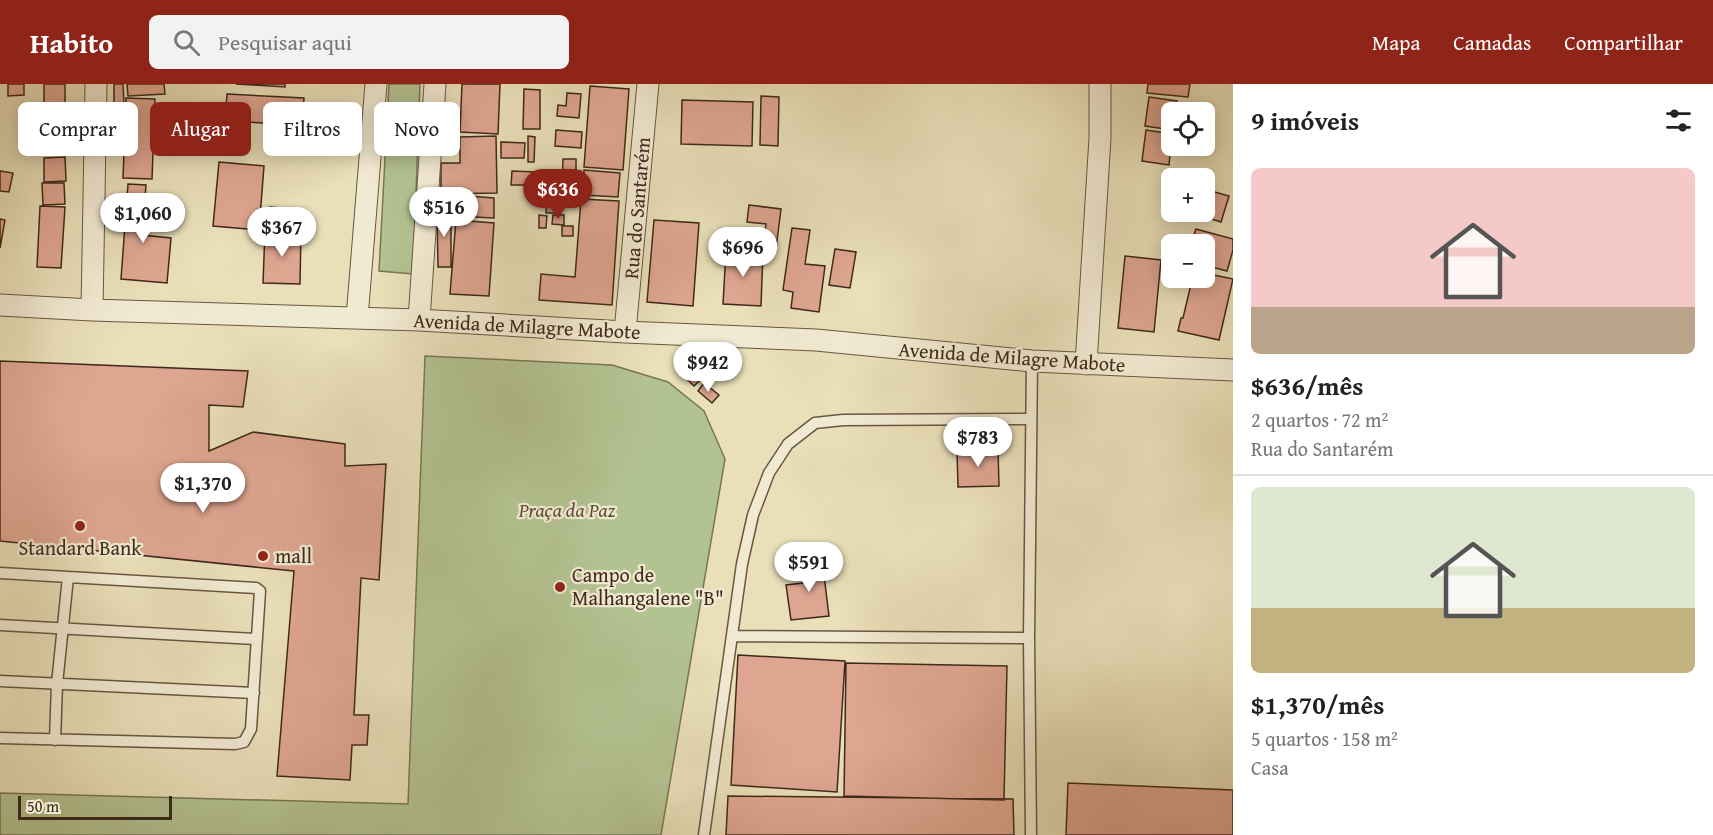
<!DOCTYPE html>
<html lang="pt">
<meta charset="utf-8">
<style>
:root{--surface:#fff;--page:#f2f2f2;--text:#222;--muted:#767676;--line:#e0e0e0;--accent:#8f2418}
body{margin:0;font-family:"Gentium Book Plus",serif;background:var(--page);color:var(--text);height:100vh;display:flex;flex-direction:column;font-size:22px;white-space:nowrap}
*{box-sizing:border-box;margin:0}
p{font-size:20px;color:var(--muted)}
.icon{flex:none;width:33px;height:33px;fill:none;stroke:currentColor;stroke-width:2;stroke-linecap:round;stroke-linejoin:round}
.map{position:relative;flex:1;overflow:hidden}
.panel{display:flex;flex-direction:column;background:var(--surface);width:480px}
.panel>*{flex:none}
.hud{position:absolute;left:18px;top:18px;width:570px;height:54px;display:flex;gap:12px}
.fabs{position:absolute;left:1161px;top:18px;display:grid;gap:12px}
.fabs a{display:grid;place-items:center;width:54px;height:54px;border-radius:9px;background:var(--surface);box-shadow:0 3px 15px #0003;font-size:30px}
.scale{position:absolute;left:18px;bottom:15px;width:154px;box-sizing:border-box;padding-left:6px;border:3px solid #3f2919;border-top:0;font-size:16px;line-height:21px;white-space:nowrap;color:#3f2919;-webkit-text-stroke:4px #f1ead2;paint-order:stroke}
.price{position:absolute;translate:-50% -51px;padding:0 14px;border-radius:21px;background:#fff;color:#222;font-size:20px;line-height:39px;filter:drop-shadow(0 2px 3px #0008)}
.price::after{content:'';position:absolute;left:50%;top:36px;width:18px;height:14px;margin-left:-9px;background:inherit;clip-path:polygon(0 0,100% 0,50% 100%)}
.price.on{background:var(--accent);color:#fff}
ul{padding:0;list-style:none}
li{display:grid;align-content:center;gap:12px;height:318px;padding:0 18px}
li+li{border-top:2px solid var(--line)}
li span{display:grid;place-items:center;height:186px;border-radius:9px;color:#555}
li>.icon{margin-inline-start:auto}
span .icon{width:108px;height:108px;fill:#fffc;stroke-width:1}
li b{font-size:26px}
h2{display:flex;justify-content:space-between;align-items:center;height:72px;padding:0 18px;font-size:26px}
.tag{padding:0 21px;border-radius:9px;background:var(--surface);box-shadow:0 3px 15px #0003;font-size:21px;line-height:54px}
.tag.on{background:var(--accent);color:#fff}
header{display:flex;align-items:center;gap:36px;box-sizing:border-box;height:84px;padding:0 30px;background:var(--accent);color:#fff}
header strong{font-size:28px}
nav{display:flex;gap:33px;margin-inline-start:auto;font-size:21px}
.search{width:420px;height:54px;background:var(--page);display:flex;align-items:center;gap:15px;box-sizing:border-box;padding:0 21px;border-radius:9px;color:var(--muted);font-size:22px}
main{display:flex;flex:1;min-height:0}
.map>svg:first-child{display:block}
.green{fill:#b3c291;stroke:#797655;stroke-width:1.5}
.building{fill:#dea590;stroke:#3f2919;stroke-width:1.5}
.lines{fill:none;stroke-linecap:round;stroke-linejoin:round}
.service-casing{stroke:#6a5641;stroke-width:13}
.minor-casing{stroke:#6a5641;stroke-width:23}
.service{stroke:#f1ead2;stroke-width:10}
.minor{stroke:#f1ead2;stroke-width:21}
.poi-dot{fill:#8f2418;stroke:#f1ead2;stroke-width:2}
.labels{text-anchor:middle;stroke-width:4.5;stroke-linejoin:round;paint-order:stroke}
.street-label{font-size:20px;fill:#3f2919;stroke:#f1ead2}
.park-label{font-size:20px;font-style:italic;fill:#5c4f37;stroke:#f1ead2}
.poi-label{font-size:20px;fill:#3f2919;stroke:#f1ead2;text-anchor:start}
</style>
<header>
<strong>Habito</strong>
<div class="search"><svg class="icon" aria-label="search" viewBox="0 0 24 24"><circle cx="10" cy="10" r="6"/><path d="M15 15l6 6"/></svg>Pesquisar aqui</div>
<nav><a>Mapa</a><a>Camadas</a><a>Compartilhar</a></nav>
</header>
<main>
<div class="map">
<svg width="1233" height="751" viewBox="0 0 1233 751">
<rect width="100%" height="100%" fill="#e9dfb9"/>
<filter id="stains"><feTurbulence type="fractalNoise" baseFrequency=".00333" numOctaves="4"/><feColorMatrix values="0 0 0 0 .2 0 0 0 0 .09 0 0 0 0 .02 0 0 0 .5 -.17"/></filter>
<radialGradient id="worn" r=".72"><stop offset=".6" stop-color="#630" stop-opacity="0"/><stop offset="1" stop-color="#630" stop-opacity=".3"/></radialGradient>
<path class="green" d="M389,0H420L413,190L379,187Z
M425,272L612,281L668,298L704,327L725,375L661,751H0V709L408,720Z"/>
<path class="building" d="M8,0H24V11L8,12Z
M44,0H65V47H44Z
M114,0H123L124,21L114,22Z
M127,0H164L165,10L128,12Z
M236,0H285V3Z
M462,0H500L498,50L460,48Z
M1148,0H1190L1188,13L1147,9Z
M590,2L629,5L623,86L584,83Z
M524,5L540,6V45H523Z
M567,9L581,10L579,34L557,32L558,21L566,22Z
M227,10L304,14L302,41L225,37Z
M761,12L779,13L778,62L760,61Z
M1149,13L1177,17L1175,28H1172V46L1145,42Z
M126,14L155,15L152,95L123,94Z
M682,16L753,18L752,62L681,60Z
M208,36L229,37L227,67H206Z
M556,46L582,48L581,64L555,62Z
M1146,46L1172,50L1169,81L1142,77Z
M47,50L65,51L63,71L45,69Z
M496,52L497,109L441,110V79H460V53Z
M528,52L535,53L534,78H528Z
M501,58L525,59L524,74H501Z
M65,73L66,97L44,98V74Z
M563,75H576V87H581V103H562Z
M219,78L264,82L259,146L213,142Z
M584,86L620,89L618,113L583,111Z
M0,87L13,89L9,108L0,107Z
M512,87L537,88L536,101H511Z
M42,99H64L65,120L43,121Z
M128,100L146,101L142,151L171,154L167,199L121,195Z
M553,104H579L580,116H553Z
M1204,105L1229,112L1221,138L1195,130V128H1204Z
M455,111L494,114V134L454,132Z
M581,115L619,117L612,221L539,216L541,190L575,193Z
M1172,116V128H1191L1189,135L1168,129Z
M547,117L561,118V129H546Z
M749,121L781,125L776,165L763,164L766,140L747,138Z
M40,122L65,123L61,184L37,183Z
M270,123L301,126L299,143L269,141Z
M451,125V183H438L437,126Z
M539,131L547,132L546,144H539Z
M553,131H564V141L552,140Z
M0,135L5,136L0,164Z
M456,136L494,139L489,212L450,210Z
M654,136L699,139L693,222L647,218Z
M562,142H573V152H562Z
M792,144L810,146L805,180L825,182L819,228L791,224L793,208L783,206Z
M1196,145L1233,155V166L1227,187L1204,181V160H1191Z
M265,147L301,148L300,200L263,199Z
M835,165L856,168L850,204L829,201Z
M726,167L763,168L761,222L723,220Z
M1125,172L1161,176L1154,248L1118,244Z
M1204,189L1233,195L1219,256L1178,247L1181,234H1183L1192,196L1201,199Z
M0,277L248,287L243,323L209,321V367L253,348L345,360V382L386,380L379,496L361,494L354,631H369L367,661H352L350,696L277,692L294,487L0,457Z
M694,282L702,289L696,295L699,297L694,302L684,292Z
M704,299L719,311L712,319L698,307Z
M998,365L999,402L958,403L957,367Z
M822,475L829,532L791,536L786,501L803,499L800,478Z
M738,571L845,577L837,708L731,701Z
M846,579L1007,582L1004,716L844,712Z
M1068,699L1233,706V751H1066Z
M728,712L1013,715L1014,751H726Z"/>
<g class="lines">
<defs>
<path id="service" d="M0,489L256,504L260,507L251,645L244,658L235,660L0,654
M0,541L255,555
M733,552L1029,554
M0,597L254,609
M55,656L57,600L68,493
M704,751L742,480L753,431L769,389L788,360L815,339L843,336L1031,335
M1031,751L1029,554L1032,277"/>
<path id="minor" d="M0,221L92,226L419,236L625,248L816,256L1032,277L1233,286
M92,226L96,0
M357,234L376,0
M419,236L435,0
M625,248L648,0
M1086,280L1100,54V0"/>
</defs>
<use href="#service" class="service-casing"/>
<use href="#minor" class="minor-casing"/>
<use href="#service" class="service"/>
<use href="#minor" class="minor"/>
</g>
<g class="poi-dot">
<circle cx="80" cy="442" r="6"/>
<circle cx="263" cy="472" r="6"/>
<circle cx="560" cy="503" r="6"/>
</g>
<g class="labels">
<g class="street-label">
<text transform="translate(637 124) rotate(-85)" y="7">Rua do Santarém</text>
<text transform="translate(527 242) rotate(3)" y="7">Avenida de Milagre Mabote</text>
<text transform="translate(1012 273) rotate(4)" y="7">Avenida de Milagre Mabote</text>
</g>
<g class="park-label">
<text x="567" y="433">Praça da Paz</text>
</g>
<g class="poi-label">
<text x="80" y="471" text-anchor="middle">Standard Bank</text>
<text x="275" y="479">mall</text>
<text x="572" y="498">Campo de<tspan x="572" dy="23">Malhangalene "B"</tspan></text>
</g>
</g>
<rect width="100%" height="100%" filter="url(#stains)"/>
<rect width="100%" height="100%" fill="url(#worn)"/>
</svg>
<div class="fabs">
<a><svg class="icon" aria-label="locate" viewBox="0 0 24 24"><circle cx="12" cy="12" r="6"/><path d="M12 2v4M12 18v4M2 12h4M18 12h4"/></svg></a>
<a>+</a>
<a>−</a>
</div>
<div class="scale">50 m</div>
<b class="price on" style="left:558px;top:136px">$636</b>
<b class="price" style="left:444px;top:154px">$516</b>
<b class="price" style="left:143px;top:160px">$1,060</b>
<b class="price" style="left:282px;top:174px">$367</b>
<b class="price" style="left:743px;top:194px">$696</b>
<b class="price" style="left:708px;top:309px">$942</b>
<b class="price" style="left:978px;top:384px">$783</b>
<b class="price" style="left:203px;top:430px">$1,370</b>
<b class="price" style="left:809px;top:509px">$591</b>
<div class="hud">
<a class="tag">Comprar</a>
<a class="tag on">Alugar</a>
<a class="tag">Filtros</a>
<a class="tag">Novo</a>
</div>
</div>
<section class="panel">
<h2>9 imóveis<svg class="icon" aria-label="filters" viewBox="0 0 24 24"><path d="M4 7h16M4 17h16"/><circle cx="9" cy="7" r="2"/><circle cx="15" cy="17" r="2"/></svg></h2>
<ul>
<li><span style="background:linear-gradient(#f6c9c9 75%,#b9a48a 0)"><svg class="icon" aria-label="home" viewBox="0 0 24 24"><path d="M3 11l9-7 9 7M6 9v11h12V9"/></svg></span><div><b>$636/mês</b><p>2 quartos · 72 m²</p><p>Rua do Santarém</p></div></li>
<li><span style="background:linear-gradient(#dfe7d0 65%,#c2b280 0)"><svg class="icon" aria-label="home" viewBox="0 0 24 24"><path d="M3 11l9-7 9 7M6 9v11h12V9"/></svg></span><div><b>$1,370/mês</b><p>5 quartos · 158 m²</p><p>Casa</p></div></li>
</ul>
</section>
</main>
